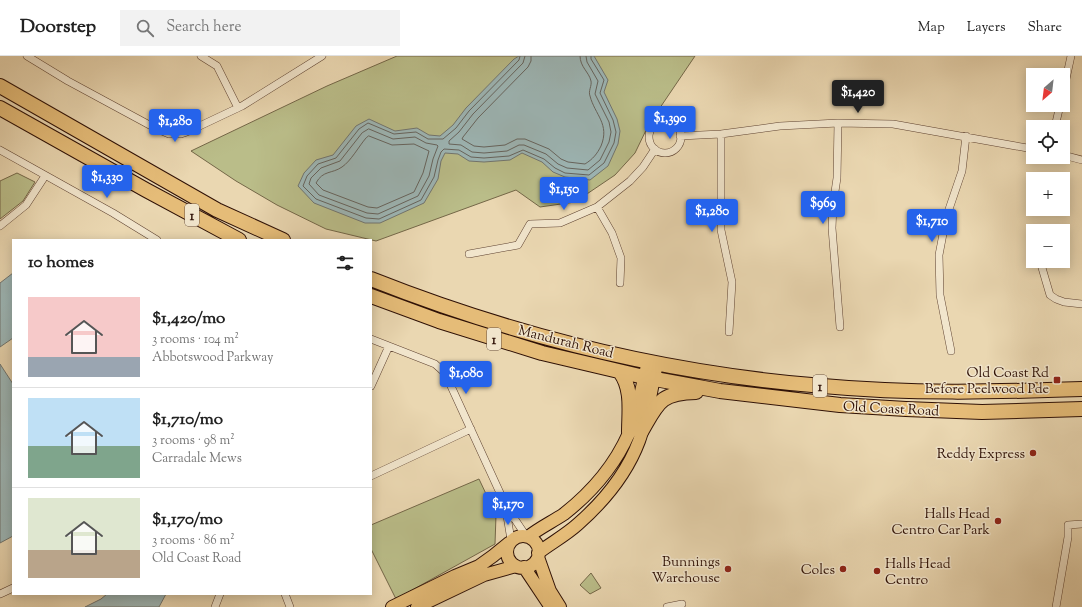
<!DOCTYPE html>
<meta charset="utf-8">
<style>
:root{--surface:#fff;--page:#f2f2f2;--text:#222;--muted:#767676;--line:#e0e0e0;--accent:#2563eb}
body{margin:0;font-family:"Sorts Mill Goudy",serif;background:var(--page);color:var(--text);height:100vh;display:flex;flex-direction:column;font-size:15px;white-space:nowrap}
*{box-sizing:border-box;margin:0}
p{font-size:13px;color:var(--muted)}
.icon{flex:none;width:22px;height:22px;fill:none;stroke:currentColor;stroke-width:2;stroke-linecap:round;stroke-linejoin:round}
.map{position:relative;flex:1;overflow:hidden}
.panel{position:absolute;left:12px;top:183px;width:360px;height:356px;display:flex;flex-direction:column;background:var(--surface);border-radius:0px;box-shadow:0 2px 10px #0003}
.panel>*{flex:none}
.needle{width:26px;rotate:208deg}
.controls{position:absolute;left:1026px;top:12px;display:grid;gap:8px}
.controls a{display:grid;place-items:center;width:44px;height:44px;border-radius:0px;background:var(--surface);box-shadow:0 2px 10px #0003;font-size:20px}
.price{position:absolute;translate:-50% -34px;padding:0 9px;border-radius:4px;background:var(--accent);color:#fff;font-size:13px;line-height:26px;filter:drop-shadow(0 1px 2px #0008)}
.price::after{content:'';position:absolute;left:50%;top:24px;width:12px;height:9px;margin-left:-6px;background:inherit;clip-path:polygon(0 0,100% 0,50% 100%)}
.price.selected{background:#222;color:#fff}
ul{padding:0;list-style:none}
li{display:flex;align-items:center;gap:12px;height:100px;padding:0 16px}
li+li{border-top:1px solid var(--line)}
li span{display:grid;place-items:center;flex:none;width:112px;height:80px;border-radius:0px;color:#555}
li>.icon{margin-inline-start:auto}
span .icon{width:48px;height:48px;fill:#fffc;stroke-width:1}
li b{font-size:17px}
h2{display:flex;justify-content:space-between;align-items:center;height:48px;padding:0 16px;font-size:17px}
header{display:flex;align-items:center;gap:24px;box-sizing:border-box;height:56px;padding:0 20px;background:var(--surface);border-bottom:1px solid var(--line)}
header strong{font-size:19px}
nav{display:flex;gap:22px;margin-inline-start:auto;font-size:14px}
.search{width:280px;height:36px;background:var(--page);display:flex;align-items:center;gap:10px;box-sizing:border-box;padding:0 14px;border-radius:0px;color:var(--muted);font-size:15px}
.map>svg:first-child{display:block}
.green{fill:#babd89;stroke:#746748}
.water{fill:#9db7b7;stroke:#717570}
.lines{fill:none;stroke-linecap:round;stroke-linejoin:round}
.shore{stroke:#66645e;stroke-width:1}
.street-casing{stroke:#5e4231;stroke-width:8}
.primary-casing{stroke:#2f1106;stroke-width:14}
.highway-casing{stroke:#2f1106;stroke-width:16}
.street{stroke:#f1e5cc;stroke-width:7}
.primary{stroke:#e5bc78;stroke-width:12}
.highway{stroke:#e5bc78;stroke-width:14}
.poi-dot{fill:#8f2418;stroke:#f1e5cc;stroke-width:1.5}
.labels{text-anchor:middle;stroke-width:3;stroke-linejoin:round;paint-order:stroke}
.shield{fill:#f1e5cc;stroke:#695141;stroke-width:1}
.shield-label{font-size:13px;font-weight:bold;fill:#2f1106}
.street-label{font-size:14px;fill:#2f1106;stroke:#f1e5cc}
.poi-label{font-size:14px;fill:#2f1106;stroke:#f1e5cc;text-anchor:end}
</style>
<header>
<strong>Doorstep</strong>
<div class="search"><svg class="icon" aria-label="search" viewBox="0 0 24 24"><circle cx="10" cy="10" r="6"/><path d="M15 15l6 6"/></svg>Search here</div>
<nav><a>Map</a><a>Layers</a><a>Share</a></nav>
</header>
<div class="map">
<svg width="1082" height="551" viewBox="0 0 1082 551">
<rect width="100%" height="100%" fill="#ead7b1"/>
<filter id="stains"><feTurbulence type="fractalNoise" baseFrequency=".005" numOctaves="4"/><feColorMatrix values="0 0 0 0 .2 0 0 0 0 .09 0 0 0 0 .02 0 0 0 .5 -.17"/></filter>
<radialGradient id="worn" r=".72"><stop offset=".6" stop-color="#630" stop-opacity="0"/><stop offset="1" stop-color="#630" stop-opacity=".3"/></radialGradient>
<path class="green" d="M397,0H695L649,68L635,97L615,119L575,146L540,151L516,134L376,185L326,173L277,149L236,125L191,95L327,30Z
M17,117L35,126L23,145L0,163V125Z
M472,308L482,310L483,315L481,319L477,321L471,326L462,325L457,322L459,309Z
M479,423L496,459L495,488L396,543L371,493V469Z
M591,517L601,532L590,538L580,529Z"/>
<path class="water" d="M519,0H594L608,24L604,36L617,63L620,75L618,88L608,110L590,124L565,121L553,116L542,106L522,97L510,104L484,106L469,105L458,98L445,97L441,105L438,123L424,147L380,167H365L314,147L298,130L304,117L316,104L333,99L356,70L369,63L395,75L417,72L429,79L440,80L453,69L466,52L514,3Z
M13,217V282L0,291V227Z
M0,308L13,328V480L0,487Z
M107,538H166L159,551H85L101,543Z"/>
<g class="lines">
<path class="shore" d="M520,0L519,4L469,55L456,72L443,83H428L416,76L394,78L368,67L359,73L336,102L318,108L307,120L303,130L316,143L366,162L379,163L421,144L434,121L438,104L441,96L444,93L459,94L471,101L484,102L509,100L523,94L544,103L555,112L565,117L589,119L604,107L614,87L616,76L613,64L600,37L604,24L591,3V0
M525,0L523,7L473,58L459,76L449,85V88L461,89L472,96L484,97L507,95L519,89H524L546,98L558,108L567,112L588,114L600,104L609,86L611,76L609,66L595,38L598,25L587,6L586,0
M531,0V5L528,11L478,62L463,81L462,83L474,90L484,91L505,89L517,83H525L549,93L561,103L568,106L585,108C593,103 597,98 601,90C610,68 595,59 590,40C588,35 592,30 591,25C589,16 580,11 580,0
M369,73L393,83L415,81L426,87L437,89L438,90L433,103L429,120L418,140L378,158L367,157L319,139L309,128L311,122L321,112L340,105L362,77Z
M369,80L392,89L414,88L429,95L423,117L414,136L377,152L368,151L323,134L316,127C323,114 332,118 342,111C351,105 359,90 366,82Z"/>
<defs>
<path id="street" d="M27,0L68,25L155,72L169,78H181L187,76L242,50L322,0
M201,0L217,10L238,52
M1063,37L1071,0
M649 81a16 16 0 1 1 32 0a16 16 0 1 1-32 0Z
M838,67L837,122L833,149L832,172L840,271
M1055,71L1060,49
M721,78V174L732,226L729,276
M680,80L721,78L780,70L838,67L893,68L1033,93
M0,94L113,157L157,184
M1063,99L1082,104
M597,151L612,177L621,202L620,227
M0,170L26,149L45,120
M469,198L518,189L530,168L560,167L597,151L630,125L643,111L655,93
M1040,205L1050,239L1056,243L1064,246L1082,248
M371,283L435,308L445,317L506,450L526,480
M951,295L940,239L939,199L946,162L962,115L966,80
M371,330L389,290
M371,420L471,373
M506,454L511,484
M0,538L13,532
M285,538L290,551
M215,551L220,538
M667,551L682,548
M1056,551L1068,481V469L1082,468"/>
<path id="primary" d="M507 496a16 16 0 1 1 32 0a16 16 0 1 1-32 0Z
M528,481C539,472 552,466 564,458C592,436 615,409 629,377C638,355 642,329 648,306
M538,497C551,487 566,479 578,468C603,446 627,417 639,385C648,360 651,333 657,308
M538,501L550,535L560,551
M524,511L550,550
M392,551L455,520L479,510L493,500L509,487
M417,551L484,519L516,510"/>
<path id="highway" d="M0,30L217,154L283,184
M0,52L146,134L239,184
M371,223C515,280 669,318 823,330C909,338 996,336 1082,333
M371,240L439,265L542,297L644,321L720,335L840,349L906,353L982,356L1082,353
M620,316C633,333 629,356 629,376
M641,376C658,347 659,337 696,336"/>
</defs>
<use href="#street" class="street-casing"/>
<use href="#primary" class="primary-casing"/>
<use href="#highway" class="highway-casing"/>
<use href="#street" class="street"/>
<use href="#primary" class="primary"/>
<use href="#highway" class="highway"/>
</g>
<g class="poi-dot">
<rect x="1053" y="320" width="8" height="8" rx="2"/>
<circle cx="1033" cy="397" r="4"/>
<circle cx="998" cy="465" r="4"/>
<circle cx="728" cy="513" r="4"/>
<circle cx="843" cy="513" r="4"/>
<circle cx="877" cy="515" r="4"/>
</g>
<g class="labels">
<g class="shield">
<rect x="185" y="148" width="14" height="22" rx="3"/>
<rect x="487" y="272" width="14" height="22" rx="3"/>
<rect x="813" y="319" width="14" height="22" rx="3"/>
</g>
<g class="shield-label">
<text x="192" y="164">1</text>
<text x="494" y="288">1</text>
<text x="820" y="335">1</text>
</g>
<g class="street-label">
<text transform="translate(566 285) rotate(14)" y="5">Mandurah Road</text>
<text transform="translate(891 352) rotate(3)" y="5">Old Coast Road</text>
</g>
<g class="poi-label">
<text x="1049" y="321">Old Coast Rd<tspan x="1049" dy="16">Before Peelwood Pde</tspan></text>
<text x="1025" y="402">Reddy Express</text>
<text x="990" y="462">Halls Head<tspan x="990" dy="16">Centro Car Park</tspan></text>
<text x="720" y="510">Bunnings<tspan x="720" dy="16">Warehouse</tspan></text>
<text x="885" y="512" text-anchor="start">Halls Head<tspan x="885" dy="16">Centro</tspan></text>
<text x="835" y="518">Coles</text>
</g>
</g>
<rect width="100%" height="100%" filter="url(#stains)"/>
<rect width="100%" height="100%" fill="url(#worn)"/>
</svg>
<div class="controls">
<a><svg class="needle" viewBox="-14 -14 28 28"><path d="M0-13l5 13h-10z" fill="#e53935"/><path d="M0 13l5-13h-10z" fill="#767676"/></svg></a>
<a><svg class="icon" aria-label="locate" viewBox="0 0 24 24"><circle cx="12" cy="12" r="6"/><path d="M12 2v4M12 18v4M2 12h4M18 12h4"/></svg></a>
<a>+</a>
<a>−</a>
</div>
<b class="price selected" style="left:858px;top:58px">$1,420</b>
<b class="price" style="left:670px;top:84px">$1,390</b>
<b class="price" style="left:175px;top:87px">$1,280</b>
<b class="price" style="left:107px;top:143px">$1,330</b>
<b class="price" style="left:564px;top:155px">$1,150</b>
<b class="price" style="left:823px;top:169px">$969</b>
<b class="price" style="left:712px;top:177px">$1,280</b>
<b class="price" style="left:932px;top:187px">$1,710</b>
<b class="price" style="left:466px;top:339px">$1,080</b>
<b class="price" style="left:508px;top:470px">$1,170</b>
<section class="panel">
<h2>10 homes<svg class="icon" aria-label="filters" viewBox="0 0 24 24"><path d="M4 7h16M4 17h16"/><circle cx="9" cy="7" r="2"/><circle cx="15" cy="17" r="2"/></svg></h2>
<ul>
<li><span style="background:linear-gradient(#f6c9c9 75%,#9aa5b1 0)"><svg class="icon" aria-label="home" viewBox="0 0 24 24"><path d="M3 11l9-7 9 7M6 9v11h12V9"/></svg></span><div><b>$1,420/mo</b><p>3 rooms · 104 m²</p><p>Abbotswood Parkway</p></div></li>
<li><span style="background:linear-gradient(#bfe0f5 60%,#7fa58c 0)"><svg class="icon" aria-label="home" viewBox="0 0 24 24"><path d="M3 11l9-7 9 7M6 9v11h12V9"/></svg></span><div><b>$1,710/mo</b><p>3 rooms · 98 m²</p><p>Carradale Mews</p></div></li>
<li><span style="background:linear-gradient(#dfe7d0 65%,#b9a48a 0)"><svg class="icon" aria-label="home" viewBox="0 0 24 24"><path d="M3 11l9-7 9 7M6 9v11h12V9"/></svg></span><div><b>$1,170/mo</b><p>3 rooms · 86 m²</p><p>Old Coast Road</p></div></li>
</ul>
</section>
</div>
